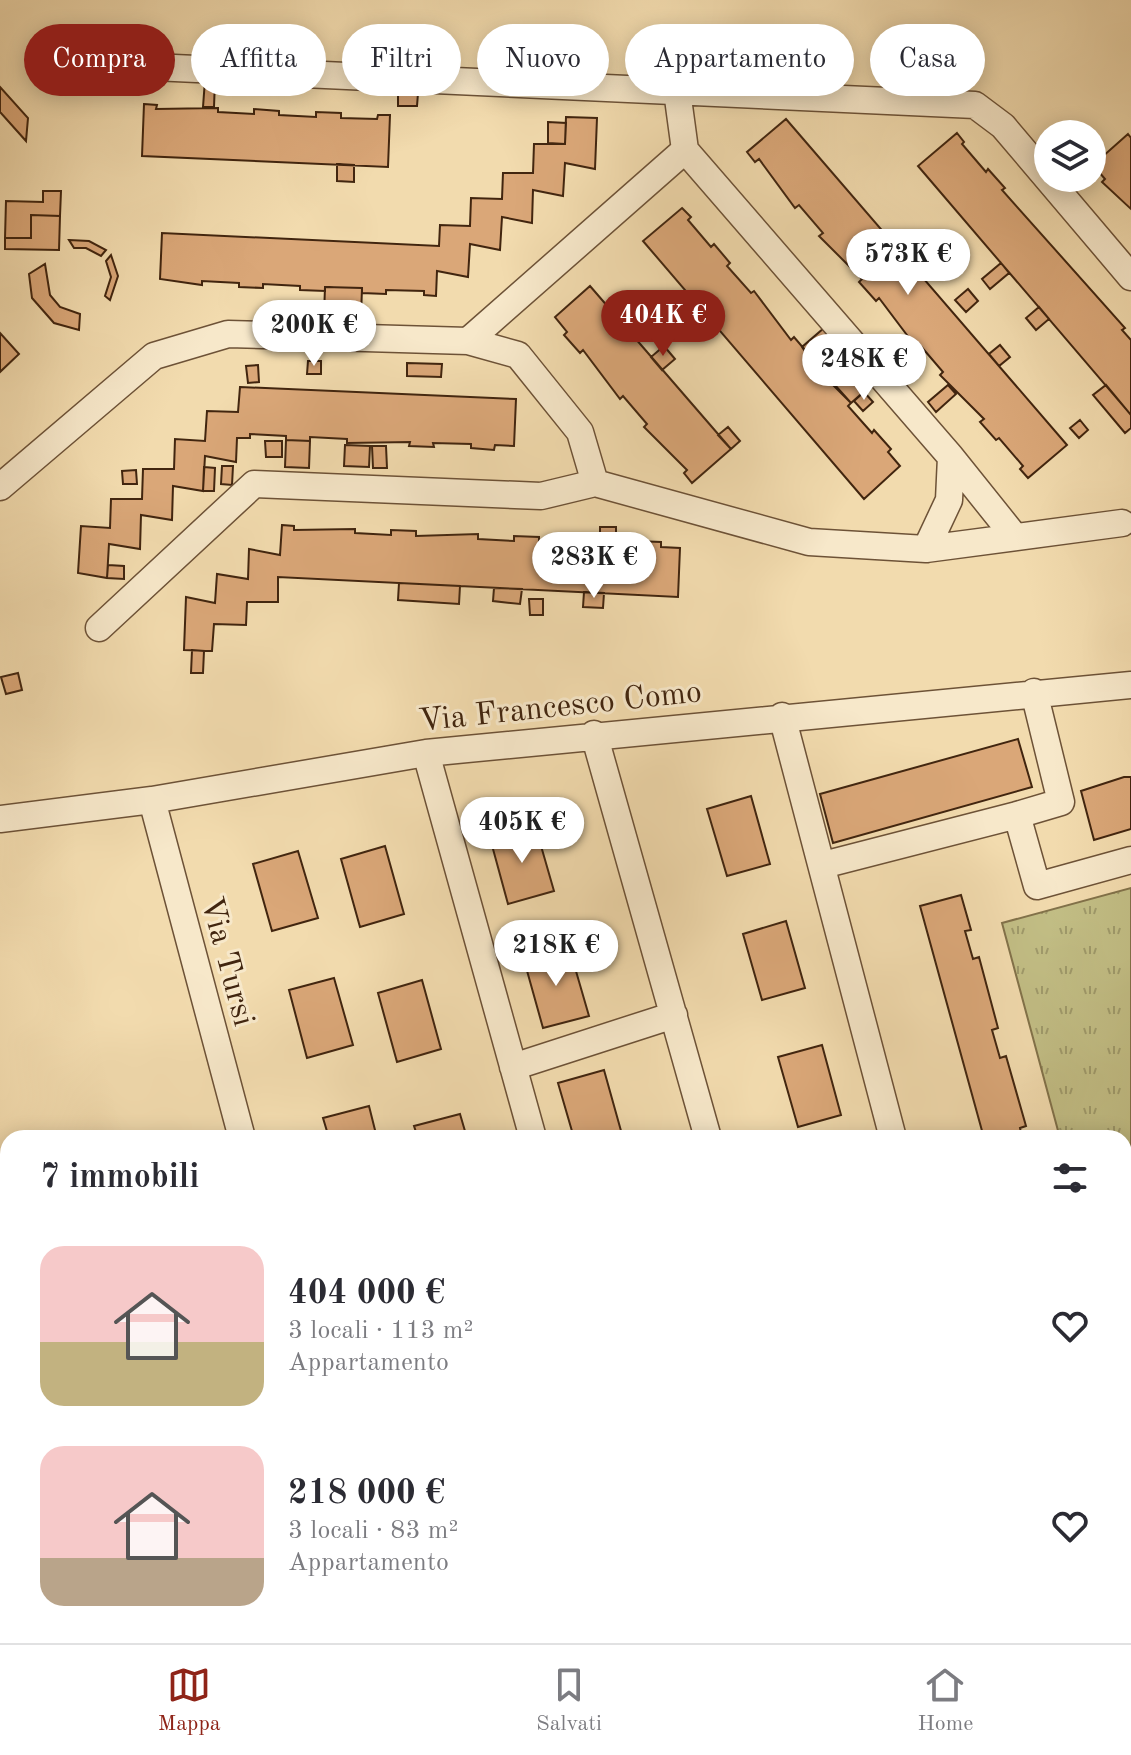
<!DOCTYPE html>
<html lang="it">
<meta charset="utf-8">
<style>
:root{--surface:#fff;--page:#f7f7f7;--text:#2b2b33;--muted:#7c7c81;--line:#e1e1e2;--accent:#8f2418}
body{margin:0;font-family:"Old Standard TT",serif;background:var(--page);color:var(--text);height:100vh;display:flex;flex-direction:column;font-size:30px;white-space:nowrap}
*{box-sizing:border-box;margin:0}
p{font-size:26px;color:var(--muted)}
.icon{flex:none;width:44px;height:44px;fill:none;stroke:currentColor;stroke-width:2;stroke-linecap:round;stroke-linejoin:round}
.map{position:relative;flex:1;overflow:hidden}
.drawer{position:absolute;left:0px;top:1130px;width:1132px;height:514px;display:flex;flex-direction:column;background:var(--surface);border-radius:24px 24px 0 0;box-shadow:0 4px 20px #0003}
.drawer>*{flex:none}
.top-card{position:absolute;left:24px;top:24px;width:1084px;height:72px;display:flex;gap:16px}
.fabs{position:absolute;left:1034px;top:120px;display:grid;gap:16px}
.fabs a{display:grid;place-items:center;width:72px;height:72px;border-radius:50%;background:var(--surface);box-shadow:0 4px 20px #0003;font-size:40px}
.price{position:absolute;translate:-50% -68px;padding:0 18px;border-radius:28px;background:#fff;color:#222;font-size:26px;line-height:52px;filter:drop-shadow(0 2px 4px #0008)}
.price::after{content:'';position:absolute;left:50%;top:48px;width:24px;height:18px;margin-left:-12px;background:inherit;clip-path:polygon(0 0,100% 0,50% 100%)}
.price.selected{background:var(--accent);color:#fff}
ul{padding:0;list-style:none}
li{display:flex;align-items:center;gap:24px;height:200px;padding:0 40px}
li span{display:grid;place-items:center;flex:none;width:224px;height:160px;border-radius:24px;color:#555}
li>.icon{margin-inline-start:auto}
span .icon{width:96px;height:96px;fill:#fffc;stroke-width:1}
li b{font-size:34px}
h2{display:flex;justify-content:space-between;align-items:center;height:96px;padding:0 40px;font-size:34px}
.pill{padding:0 28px;border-radius:36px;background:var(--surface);box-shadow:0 4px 20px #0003;font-size:28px;line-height:72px}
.pill.selected{background:var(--accent);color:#fff}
.menu{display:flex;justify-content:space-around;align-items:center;height:112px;border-top:2px solid var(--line);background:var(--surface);font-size:22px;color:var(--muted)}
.menu a{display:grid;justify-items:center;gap:4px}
.menu .selected{color:var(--accent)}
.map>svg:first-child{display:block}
.grass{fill:url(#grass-tufts);stroke:#82724a;stroke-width:2}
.building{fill:#daa778;stroke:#41250f;stroke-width:2}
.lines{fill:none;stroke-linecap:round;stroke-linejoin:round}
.minor-casing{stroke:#6d5237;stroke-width:29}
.minor{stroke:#f7e8ca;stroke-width:26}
.labels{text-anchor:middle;stroke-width:6;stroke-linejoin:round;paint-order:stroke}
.street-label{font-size:32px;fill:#41250f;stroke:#f7e8ca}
</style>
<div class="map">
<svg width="1131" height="1643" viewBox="0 0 1131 1643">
<defs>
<pattern id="grass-tufts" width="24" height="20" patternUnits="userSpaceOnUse" patternTransform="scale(2)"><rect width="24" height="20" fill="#c2be85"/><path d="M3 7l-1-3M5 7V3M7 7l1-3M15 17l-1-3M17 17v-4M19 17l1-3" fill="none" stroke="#9f9a6b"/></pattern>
</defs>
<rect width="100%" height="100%" fill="#f2dbae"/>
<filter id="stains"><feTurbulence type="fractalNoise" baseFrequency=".0025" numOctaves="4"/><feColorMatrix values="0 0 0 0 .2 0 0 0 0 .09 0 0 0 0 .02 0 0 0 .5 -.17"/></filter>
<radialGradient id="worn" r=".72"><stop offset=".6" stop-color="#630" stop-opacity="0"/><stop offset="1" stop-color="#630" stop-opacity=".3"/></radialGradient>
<path class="grass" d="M1131,888V1217L1124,1218V1138H1060L1002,923Z"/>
<path class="building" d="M205,80H215L214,107H203Z
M0,87L28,118L26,141L0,112Z
M398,93H418L417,106H398Z
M144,104L157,105L156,109L218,108V112L254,114V109L279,111V115L316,117V112L341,113V118L377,119L378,115H390L388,167L142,156Z
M566,117L597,118L595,169L565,163L563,196L533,190L532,223L502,217L500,250L470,244L468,277L437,271L436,296L424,295V291L386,290V294L362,293V288L325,287V291L300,290V286L263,284V288L239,287V283L202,281V285L160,279L162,233L439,246L440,225L470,226L471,198L502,199L503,173H533L534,144H565Z
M786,119L1067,445L1028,478L1020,469L1023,466L999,438L996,440L980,422L984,419L940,375L943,372L919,344L916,347L879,298L876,301L859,282L862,279L819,236L823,233L799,205L795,208L759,159L755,162L747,152Z
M548,122L566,123L565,144L548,143Z
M957,133L964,142L962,144L986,172L988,169L1005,188L1002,190L1125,328L1122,330L1131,340V415L918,166Z
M1128,134L1131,138V209L1102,182L1105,179L1093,165Z
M337,164L354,165V182L337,181Z
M43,191H61L60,216L31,215V238H5L6,201L43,202Z
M682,208L691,217L688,220L711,247L714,244L730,263L727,266L751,293L754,291L791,340L794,337L811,357L808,360L851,403L848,406L872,433L874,430L891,449L888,452L900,466L864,499L643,241Z
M31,215L60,216L59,250L5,249V238H31Z
M69,240L89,241L106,250L101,256L86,248H74Z
M925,245L935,257L926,266L915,254Z
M111,255L118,276L110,300L105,296L111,277L106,261Z
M1001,263L1009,273L990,289L982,279Z
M45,264L50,295L60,307L80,314L79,330L54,323L32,298L29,274Z
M590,286L731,449L692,483L684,473L687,470L644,427L647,424L623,396L620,399L583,350L580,353L564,335L567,332L555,317Z
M325,287L362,288L361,317L324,316Z
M968,289L978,301L966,312L955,300Z
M1039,307L1049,319L1036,330L1026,318Z
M824,328L833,338L816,353L827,366L820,373L802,347Z
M0,333L19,354L0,372Z
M907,337L916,347L896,364L888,354Z
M1000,345L1010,357L999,366L989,354Z
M664,346L675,359L662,370L651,357Z
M308,361H321V374H307Z
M407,363L442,364L441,377L407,376Z
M258,365L259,382L248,383L246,366Z
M851,370L867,389L851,403L834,384Z
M948,385L956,394L936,412L928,402Z
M1106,385L1131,415V428L1125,433L1093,395Z
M240,387L516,399L514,446L495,445L494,450L471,448V444L433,443L434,447L409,446L410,442L347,443V439L310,437V441L286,440V436L250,434V438H237L236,462L205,456L203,491L173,486L172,520L141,515L140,549L109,544L107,578L78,573L81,526L110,528L111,499H142L143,469H174L175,439L205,441L207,411L238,412Z
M864,392L873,402L863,411L854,401Z
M1080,420L1088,430L1079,438L1070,428Z
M728,427L740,441L731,449L718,435Z
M286,440L310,441L309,468L285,467Z
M265,441H282V457H266Z
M345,445L370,446L369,467L344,466Z
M372,446H386L387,468H373Z
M222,466H233L232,485L221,484Z
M204,467L215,468L214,491H203Z
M136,470L137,484H123L122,471Z
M282,525L294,526V530L355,529V533L391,535V530L416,531V536L478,534V539L514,541V536L539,537V542L575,543V539H600V544L636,546V541L661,542V547L680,548L678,597L278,577V602H247L246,625L214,624L212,651L184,650L186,597L215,603L217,574L248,579L249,549L280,555Z
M600,527H616V537H636V546L600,544Z
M108,565L124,566V579L107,578Z
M399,583L460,586L459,604L398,600Z
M494,588L522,589L520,604L493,601Z
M584,592L604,593L603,608L583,607Z
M529,599H543V615H530Z
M192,650L204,651L203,673H191Z
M18,673L22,690L6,694L1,677Z
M1018,739L1032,787L833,843L820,794Z
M1124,777H1131V829L1094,840L1081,791Z
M751,796L770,864L727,876L707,809Z
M535,825L554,891L508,904L490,838Z
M385,846L404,914L360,927L341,859Z
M298,851L318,918L272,931L253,864Z
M961,895L971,930L965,931L973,959L979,957L998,1028L992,1030L1000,1058L1006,1056L1026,1126L1020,1128L1022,1138H984L920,906Z
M786,921L805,988L762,1000L743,934Z
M569,947L589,1016L543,1028L524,960Z
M334,978L353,1045L307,1058L289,990Z
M422,980L441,1049L397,1062L378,993Z
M822,1045L841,1115L798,1127L778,1057Z
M604,1070L623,1138H574L558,1083Z
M369,1106L377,1138H329L323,1118Z
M460,1114L467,1138H418L414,1126Z
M1131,1238V1295L1124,1297V1240Z
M1131,1384V1532L1124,1534V1386Z
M144,1636H209L211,1643H146Z
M446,1636H508L510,1643H448Z
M565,1636H625L627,1643H566Z
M727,1636H787L761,1643H729Z
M939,1636H987L989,1643H941Z
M1055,1636H1113L1118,1643H1060Z"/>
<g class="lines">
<defs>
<path id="minor" d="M66,63L975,105L1003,126L1131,277
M685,150L951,457L1015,537
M468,341L685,150L677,91
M0,487L154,356L228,334L468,341L518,355L580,432L595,483L809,542L926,549L1122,523
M926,549L949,500L951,457
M99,628L254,484L541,496L595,483
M782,716L893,1138
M594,734L708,1138
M426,753L533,1138
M152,800L242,1138
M1017,815L1061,802L1034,692
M0,819L152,800L426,753L1131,685
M823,865L1017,815L1037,886L1131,860
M513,1067L674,1015
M1124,1343L1131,1341
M388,1636L390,1643
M850,1636L852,1643"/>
</defs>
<use href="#minor" class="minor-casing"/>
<use href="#minor" class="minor"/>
</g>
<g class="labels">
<g class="street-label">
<text transform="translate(560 705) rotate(-6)" y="11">Via Francesco Como</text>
<text transform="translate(229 961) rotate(75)" y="11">Via Tursi</text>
</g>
</g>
<rect width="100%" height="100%" filter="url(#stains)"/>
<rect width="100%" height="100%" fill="url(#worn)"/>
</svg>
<div class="fabs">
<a><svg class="icon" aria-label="layers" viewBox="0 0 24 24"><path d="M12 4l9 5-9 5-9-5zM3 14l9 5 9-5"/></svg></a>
</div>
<b class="price" style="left:908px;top:297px">573K €</b>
<b class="price selected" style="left:663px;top:358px">404K €</b>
<b class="price" style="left:314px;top:368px">200K €</b>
<b class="price" style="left:864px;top:402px">248K €</b>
<b class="price" style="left:594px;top:600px">283K €</b>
<b class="price" style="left:522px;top:865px">405K €</b>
<b class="price" style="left:556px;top:988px">218K €</b>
<div class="top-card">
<a class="pill selected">Compra</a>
<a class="pill">Affitta</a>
<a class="pill">Filtri</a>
<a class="pill">Nuovo</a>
<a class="pill">Appartamento</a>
<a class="pill">Casa</a>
</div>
<section class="drawer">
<h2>7 immobili<svg class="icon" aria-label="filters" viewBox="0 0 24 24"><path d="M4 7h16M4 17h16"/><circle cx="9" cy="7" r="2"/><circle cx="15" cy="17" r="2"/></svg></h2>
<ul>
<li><span style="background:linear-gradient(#f6c9c9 60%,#c2b280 0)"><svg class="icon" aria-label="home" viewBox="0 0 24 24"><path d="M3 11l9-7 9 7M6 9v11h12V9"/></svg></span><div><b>404 000 €</b><p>3 locali · 113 m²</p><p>Appartamento</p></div><svg class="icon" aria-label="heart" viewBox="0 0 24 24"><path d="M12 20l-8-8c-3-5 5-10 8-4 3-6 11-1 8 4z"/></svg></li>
<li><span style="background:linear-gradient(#f6c9c9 70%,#b9a48a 0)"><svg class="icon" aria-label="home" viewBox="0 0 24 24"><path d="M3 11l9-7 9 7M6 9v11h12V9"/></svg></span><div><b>218 000 €</b><p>3 locali · 83 m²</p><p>Appartamento</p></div><svg class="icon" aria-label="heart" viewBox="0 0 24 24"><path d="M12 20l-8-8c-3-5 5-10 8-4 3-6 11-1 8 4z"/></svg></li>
</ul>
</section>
</div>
<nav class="menu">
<a class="selected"><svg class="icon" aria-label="map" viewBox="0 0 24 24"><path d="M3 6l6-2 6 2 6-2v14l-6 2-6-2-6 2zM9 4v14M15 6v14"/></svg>Mappa</a>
<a><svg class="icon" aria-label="saved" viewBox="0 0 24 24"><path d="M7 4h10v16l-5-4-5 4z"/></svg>Salvati</a>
<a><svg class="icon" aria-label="home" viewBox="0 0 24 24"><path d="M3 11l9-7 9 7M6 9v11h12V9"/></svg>Home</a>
</nav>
